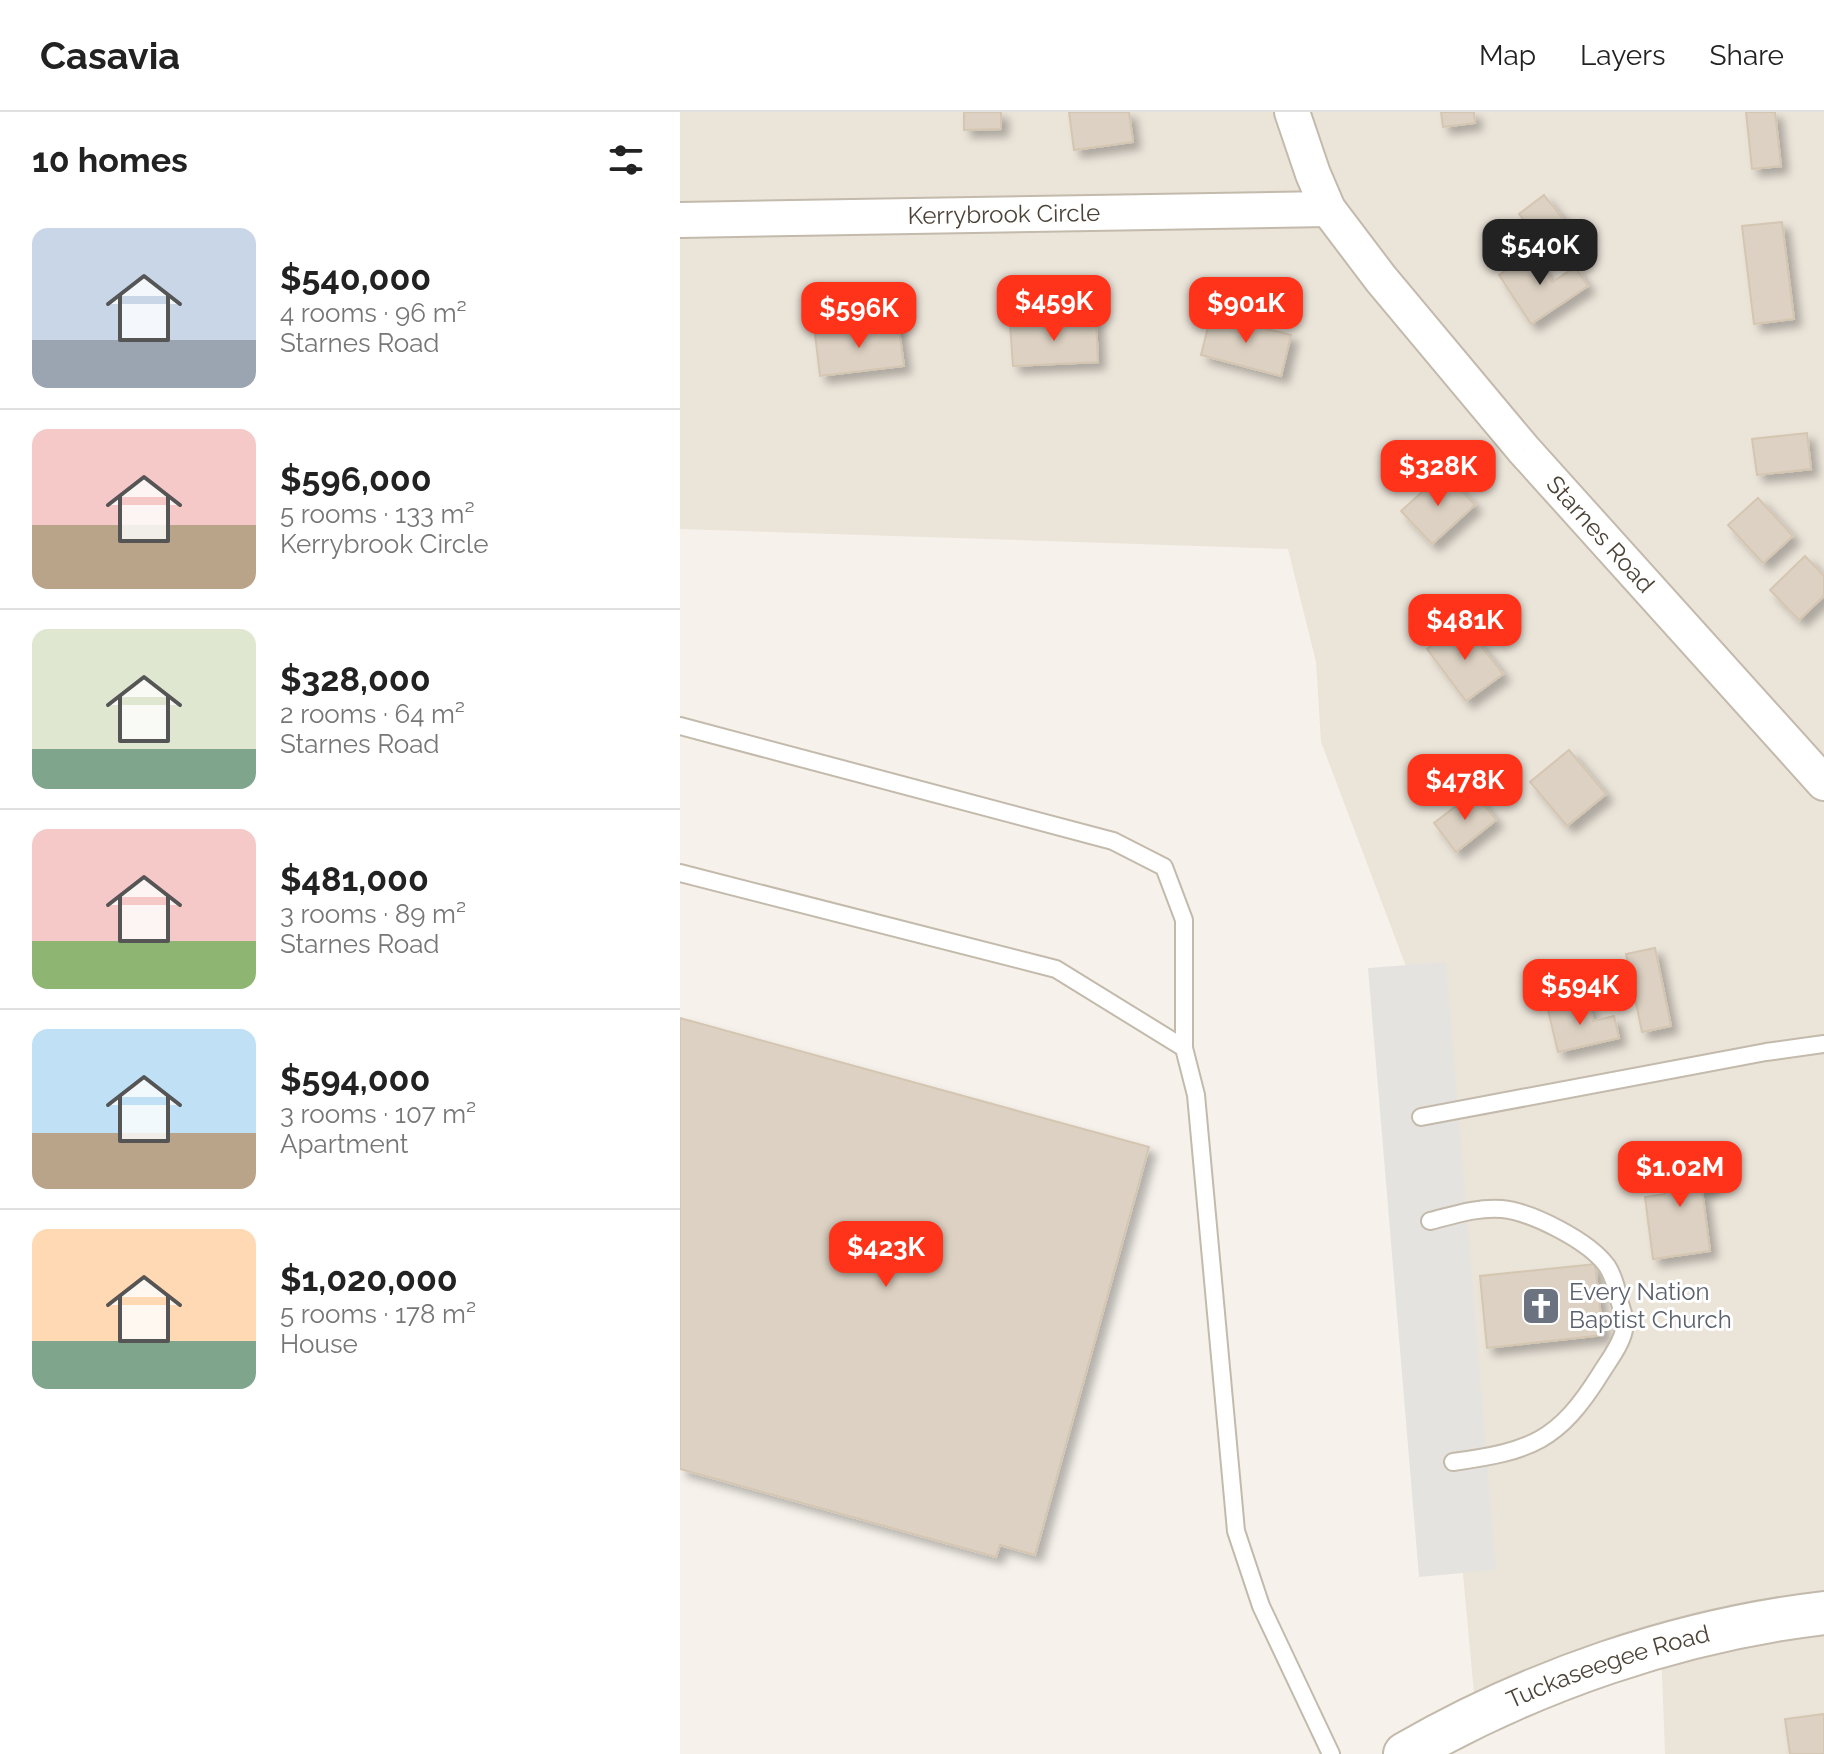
<!DOCTYPE html>
<meta charset="utf-8">
<style>
:root{--surface:#fff;--page:#f2f2f2;--text:#222;--muted:#767676;--line:#e0e0e0;--accent:#ff3319}
body{margin:0;font-family:Raleway,sans-serif;background:var(--page);color:var(--text);height:100vh;display:flex;flex-direction:column;font-size:30px;white-space:nowrap}
*{box-sizing:border-box;margin:0}
p{font-size:26px;color:var(--muted)}
.icon{flex:none;width:44px;height:44px;fill:none;stroke:currentColor;stroke-width:2;stroke-linecap:round;stroke-linejoin:round}
.map{position:relative;flex:1;overflow:hidden}
.sheet{display:flex;flex-direction:column;background:var(--surface);width:680px}
.sheet>*{flex:none}
.price{position:absolute;translate:-50% -68px;padding:0 18px;border-radius:16px;background:var(--accent);color:#fff;font-size:26px;line-height:52px;filter:drop-shadow(0 2px 4px #0008)}
.price::after{content:'';position:absolute;left:50%;top:48px;width:24px;height:18px;margin-left:-12px;background:inherit;clip-path:polygon(0 0,100% 0,50% 100%)}
.price.on{background:#222;color:#fff}
ul{padding:0;list-style:none}
li{display:flex;align-items:center;gap:24px;height:200px;padding:0 32px}
li+li{border-top:2px solid var(--line)}
li span{display:grid;place-items:center;flex:none;width:224px;height:160px;border-radius:16px;color:#555}
li>.icon{margin-inline-start:auto}
span .icon{width:96px;height:96px;fill:#fffc;stroke-width:1}
li b{font-size:34px}
h2{display:flex;justify-content:space-between;align-items:center;height:96px;padding:0 32px;font-size:34px}
header{display:flex;align-items:center;gap:48px;box-sizing:border-box;height:112px;padding:0 40px;background:var(--surface);border-bottom:2px solid var(--line)}
header strong{font-size:38px}
nav{display:flex;gap:44px;margin-inline-start:auto;font-size:28px}
main{display:flex;flex:1;min-height:0}
.map>svg:first-child{display:block}
.residential{fill:#ebe4d9}
.parking{fill:#e5e3df}
.building{fill:#dcd1c2;stroke:#d5c6b2;stroke-width:2;filter:url(#shadow)}
.lines{fill:none;stroke-linecap:round;stroke-linejoin:round}
.service-casing{stroke:#c3baac;stroke-width:20}
.minor-casing{stroke:#c3baac;stroke-width:38}
.tertiary-casing{stroke:#c3baac;stroke-width:46}
.service{stroke:#fff;stroke-width:16}
.minor{stroke:#fff;stroke-width:34}
.tertiary{stroke:#fff;stroke-width:42}
.labels{text-anchor:middle;stroke-width:6;stroke-linejoin:round;paint-order:stroke}
.street-label{font-size:24px;fill:#4c4338;stroke:#fff}
.worship-label{font-size:24px;fill:#5b616d;stroke:#fff;text-anchor:start}
</style>
<header>
<strong>Casavia</strong>
<nav><a>Map</a><a>Layers</a><a>Share</a></nav>
</header>
<main>
<section class="sheet">
<h2>10 homes<svg class="icon" aria-label="filters" viewBox="0 0 24 24"><path d="M4 7h16M4 17h16"/><circle cx="9" cy="7" r="2"/><circle cx="15" cy="17" r="2"/></svg></h2>
<ul>
<li><span style="background:linear-gradient(#c9d6e8 70%,#9aa5b1 0)"><svg class="icon" aria-label="home" viewBox="0 0 24 24"><path d="M3 11l9-7 9 7M6 9v11h12V9"/></svg></span><div><b>$540,000</b><p>4 rooms · 96 m²</p><p>Starnes Road</p></div></li>
<li><span style="background:linear-gradient(#f6c9c9 60%,#b9a48a 0)"><svg class="icon" aria-label="home" viewBox="0 0 24 24"><path d="M3 11l9-7 9 7M6 9v11h12V9"/></svg></span><div><b>$596,000</b><p>5 rooms · 133 m²</p><p>Kerrybrook Circle</p></div></li>
<li><span style="background:linear-gradient(#dfe7d0 75%,#7fa58c 0)"><svg class="icon" aria-label="home" viewBox="0 0 24 24"><path d="M3 11l9-7 9 7M6 9v11h12V9"/></svg></span><div><b>$328,000</b><p>2 rooms · 64 m²</p><p>Starnes Road</p></div></li>
<li><span style="background:linear-gradient(#f6c9c9 70%,#8fb573 0)"><svg class="icon" aria-label="home" viewBox="0 0 24 24"><path d="M3 11l9-7 9 7M6 9v11h12V9"/></svg></span><div><b>$481,000</b><p>3 rooms · 89 m²</p><p>Starnes Road</p></div></li>
<li><span style="background:linear-gradient(#bfe0f5 65%,#b9a48a 0)"><svg class="icon" aria-label="home" viewBox="0 0 24 24"><path d="M3 11l9-7 9 7M6 9v11h12V9"/></svg></span><div><b>$594,000</b><p>3 rooms · 107 m²</p><p>Apartment</p></div></li>
<li><span style="background:linear-gradient(#ffd9b3 70%,#7fa58c 0)"><svg class="icon" aria-label="home" viewBox="0 0 24 24"><path d="M3 11l9-7 9 7M6 9v11h12V9"/></svg></span><div><b>$1,020,000</b><p>5 rooms · 178 m²</p><p>House</p></div></li>
</ul>
</section>
<div class="map">
<svg width="1144" height="1642" viewBox="0 0 1144 1642">
<defs>
<filter id="shadow"><feDropShadow dx="7" dy="7" stdDeviation="4" flood-color="#0004"/></filter>
</defs>
<rect width="100%" height="100%" fill="#f6f2eb"/>
<path class="residential" d="M0,0H1144V1642H985L981,1536L796,1603L727,857L641,630L636,550L608,437L0,417Z"/>
<path class="parking" d="M766,850L816,1458L739,1465L688,856Z"/>
<path class="building" d="M284,0H321V17L284,18Z
M389,0H449L453,30L394,38Z
M761,0H794L795,11L763,15Z
M1066,0H1095L1101,54L1072,57Z
M864,83L883,107L858,126L839,102Z
M1102,110L1114,207L1074,212L1062,114Z
M852,140L872,170L895,155L908,174L851,212L819,163Z
M531,203L611,223L601,264L521,243Z
M416,208L418,250L333,254L330,212Z
M218,211L224,254L140,264L135,222Z
M1127,321L1131,357L1077,363L1072,327Z
M764,360L795,393L752,432L721,399Z
M1078,386L1113,424L1083,451L1048,413Z
M1125,444L1144,464V484L1119,508L1090,478Z
M783,511L823,562L786,589L747,537Z
M889,638L926,682L887,714L850,670Z
M794,680L816,708L776,740L754,711Z
M975,836L991,914L962,920L946,842Z
M908,889L913,909L934,904L939,926L878,940L868,898Z
M0,906L469,1035L355,1443L320,1433L316,1445L0,1357Z
M1027,1043L1032,1077L1022,1078L1030,1139L973,1147L965,1085L985,1082L980,1049Z
M915,1152L923,1223L807,1236L800,1164Z
M1144,1602V1642H1110L1105,1607Z"/>
<g class="lines">
<defs>
<path id="service" d="M0,614L433,729L484,755L504,808V936
M0,761L376,857L504,936L516,983L556,1419L581,1494L651,1642
M741,1005L1086,940L1144,932
M750,1109C774,1103 797,1095 822,1097C852,1100 909,1129 927,1154C933,1163 937,1178 939,1188C942,1198 946,1208 944,1218C941,1233 929,1248 921,1261C878,1330 851,1339 773,1350"/>
<g id="minor">
<path id="s1" d="M612,0L633,62L648,97L701,167L844,338L1144,671"/>
<path id="s2" d="M0,108L648,97"/>
</g>
<g id="tertiary">
<path id="s3" d="M725,1642C851,1569 999,1518 1144,1501"/>
</g>
</defs>
<use href="#service" class="service-casing"/>
<use href="#minor" class="minor-casing"/>
<use href="#tertiary" class="tertiary-casing"/>
<use href="#service" class="service"/>
<use href="#minor" class="minor"/>
<use href="#tertiary" class="tertiary"/>
</g>
<defs>
<symbol id="church-square" viewBox="-11 -11 22 22"><rect x="-9" y="-9" width="18" height="18" rx="4" fill="#6b7280" stroke="#fff"/><path d="M-1.2-6h2.4v3.5h3.3v2.4h-3.3V6h-2.4V-.1h-3.3v-2.4h3.3Z" fill="#fff"/></symbol>
</defs>
<g fill-rule="evenodd">
<use href="#church-square" x="839" y="1172" width="44" height="44"/>
</g>
<g class="labels">
<g class="street-label">
<text dy="8" stroke="none"><textPath href="#s2" startOffset="324">Kerrybrook Circle</textPath></text>
<text dy="8" stroke="none"><textPath href="#s1" startOffset="528">Starnes Road</textPath></text>
<text dy="8" stroke="none"><textPath href="#s3" startOffset="222">Tuckaseegee Road</textPath></text>
</g>
<g class="worship-label">
<text x="889" y="1188">Every Nation<tspan x="889" dy="28">Baptist Church</tspan></text>
</g>
</g>
</svg>
<b class="price on" style="left:860px;top:175px">$540K</b>
<b class="price" style="left:374px;top:231px">$459K</b>
<b class="price" style="left:566px;top:233px">$901K</b>
<b class="price" style="left:179px;top:238px">$596K</b>
<b class="price" style="left:758px;top:396px">$328K</b>
<b class="price" style="left:785px;top:550px">$481K</b>
<b class="price" style="left:785px;top:710px">$478K</b>
<b class="price" style="left:900px;top:915px">$594K</b>
<b class="price" style="left:1000px;top:1097px">$1.02M</b>
<b class="price" style="left:206px;top:1177px">$423K</b>
</div>
</main>
